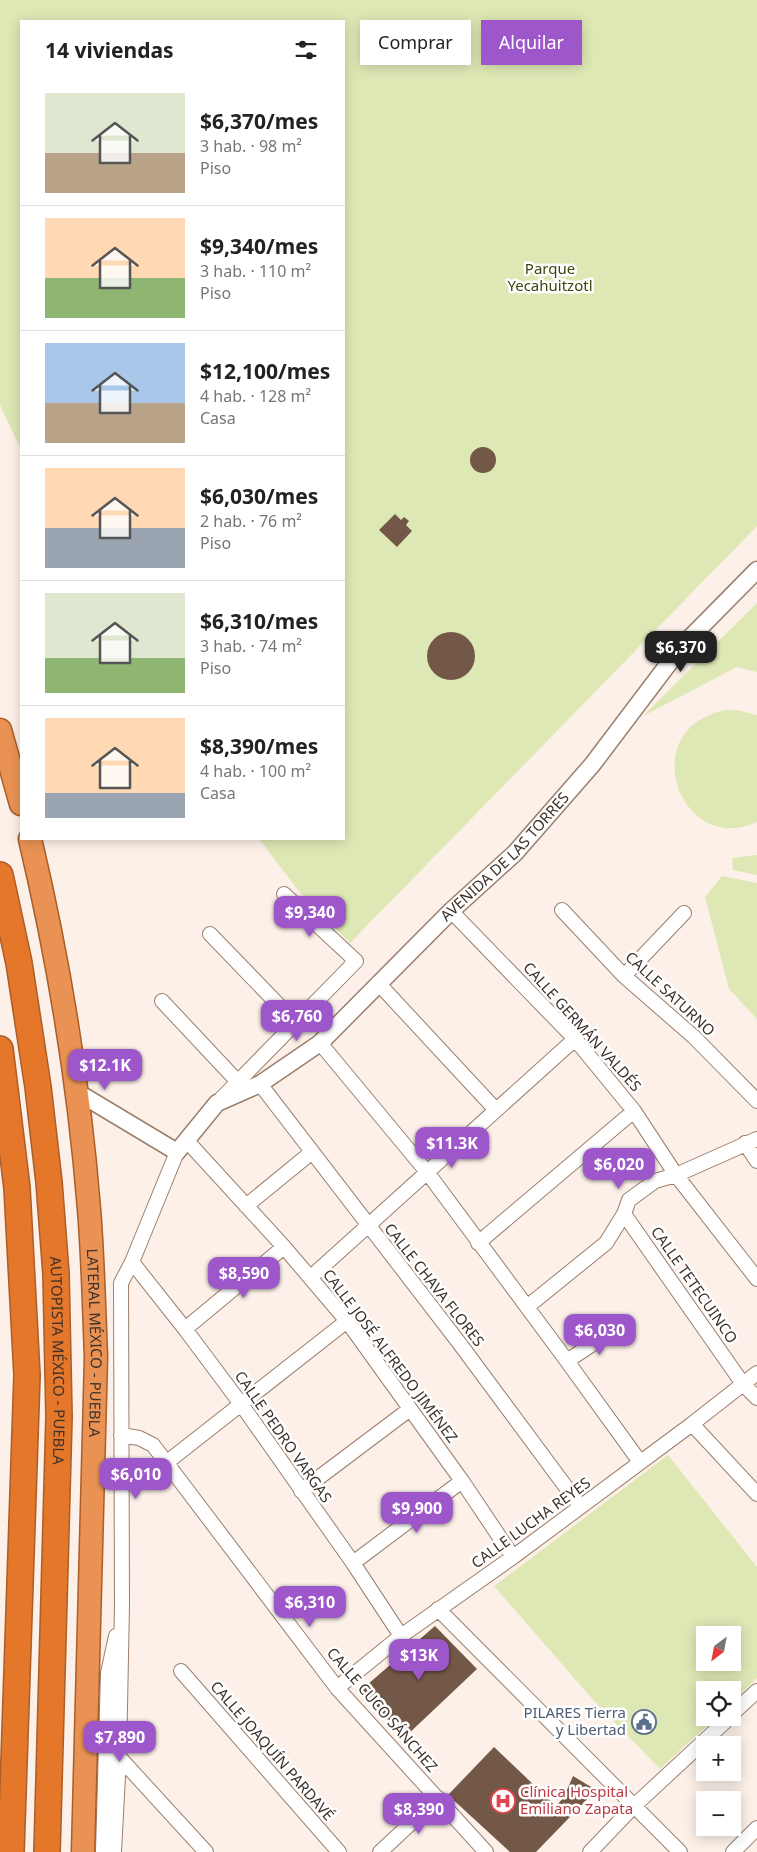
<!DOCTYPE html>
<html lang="es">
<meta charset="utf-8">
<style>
:root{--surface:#fff;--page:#f6f6f6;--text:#222;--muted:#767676;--line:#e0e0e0;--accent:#9e57cb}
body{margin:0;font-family:"Noto Sans",sans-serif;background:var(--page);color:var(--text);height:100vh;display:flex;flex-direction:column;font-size:19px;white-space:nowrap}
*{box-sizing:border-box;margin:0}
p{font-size:16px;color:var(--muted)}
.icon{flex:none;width:28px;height:28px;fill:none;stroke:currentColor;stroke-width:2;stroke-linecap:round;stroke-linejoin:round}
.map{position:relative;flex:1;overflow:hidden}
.details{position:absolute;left:20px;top:20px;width:325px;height:820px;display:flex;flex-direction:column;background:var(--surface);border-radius:0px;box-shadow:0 2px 12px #0003}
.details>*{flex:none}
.top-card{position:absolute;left:360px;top:20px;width:321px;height:45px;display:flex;gap:10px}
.needle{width:32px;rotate:212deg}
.controls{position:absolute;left:696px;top:1626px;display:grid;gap:10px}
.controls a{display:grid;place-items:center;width:45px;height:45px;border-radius:0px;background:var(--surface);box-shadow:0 2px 12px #0003;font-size:25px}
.price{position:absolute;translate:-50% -42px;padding:0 11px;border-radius:10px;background:var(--accent);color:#fff;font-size:16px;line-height:32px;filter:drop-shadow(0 1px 2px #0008)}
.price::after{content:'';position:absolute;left:50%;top:30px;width:15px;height:11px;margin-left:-8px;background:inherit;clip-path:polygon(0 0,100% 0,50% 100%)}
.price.selected{background:#222;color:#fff}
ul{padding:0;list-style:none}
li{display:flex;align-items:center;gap:15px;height:125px;padding:0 25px}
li+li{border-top:1px solid var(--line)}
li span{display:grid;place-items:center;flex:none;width:140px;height:100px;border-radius:0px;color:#555}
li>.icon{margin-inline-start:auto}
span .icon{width:60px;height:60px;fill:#fffc;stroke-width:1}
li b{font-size:21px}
h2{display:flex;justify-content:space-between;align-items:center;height:60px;padding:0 25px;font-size:21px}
.chip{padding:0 18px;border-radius:0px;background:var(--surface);box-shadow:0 2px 12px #0003;font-size:18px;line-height:45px}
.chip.selected{background:var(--accent);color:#fff}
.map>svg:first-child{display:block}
.green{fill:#dee8b5;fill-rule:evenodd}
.building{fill:#735847}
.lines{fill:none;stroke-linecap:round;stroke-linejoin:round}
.minor-casing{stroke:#9b7f6c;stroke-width:16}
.tertiary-casing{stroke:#9b7f6c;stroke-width:19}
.trunk-casing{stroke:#aa5e2a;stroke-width:25}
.motorway-casing{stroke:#aa5e2a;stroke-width:28}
.minor{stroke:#fff;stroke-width:14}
.tertiary{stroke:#fff;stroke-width:16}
.trunk{stroke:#ea9254;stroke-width:22}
.motorway{stroke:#e4772a;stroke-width:25}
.labels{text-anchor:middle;stroke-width:5;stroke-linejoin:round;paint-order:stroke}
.park-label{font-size:15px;fill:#3d440a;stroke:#fff}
.street-label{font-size:15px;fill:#3d3129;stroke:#fff}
.service-label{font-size:15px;fill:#4e5e75;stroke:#fff;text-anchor:end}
.health-label{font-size:15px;fill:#be3a42;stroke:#fff;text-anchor:start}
</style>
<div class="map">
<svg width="757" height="1852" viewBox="0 0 757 1852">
<rect width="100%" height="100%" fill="#fcf0e8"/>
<path class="green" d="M0,0H757V526L350,943L298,890L259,839H344V21H21V450L0,405Z
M757,603V672L737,667L643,716Z
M726,710H737L757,715V822C680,858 633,728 726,710Z
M757,855V875L733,870L732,858Z
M722,876L757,883V1019L729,989L705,897Z
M668,1455L757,1567V1678L733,1701L732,1690H705V1718H715L660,1769L594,1701L494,1586ZM705,1635H732V1662H705Z"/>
<path class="building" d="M470 460a13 13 0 1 1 26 0a13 13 0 1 1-26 0Z
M395,514L401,520L404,517L409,521L406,525L412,531L397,547L379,530Z
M427 656a24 24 0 1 1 48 0a24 24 0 1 1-48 0Z
M435,1626L477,1669L405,1737L360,1691Z
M494,1747L556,1806L564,1797L573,1776L596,1790L536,1852H510L448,1795Z"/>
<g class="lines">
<defs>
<path id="minor" d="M562,910L624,976L694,1037L757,1101
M451,911L575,1039L634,1111L676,1175L757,1279
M210,934L296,1023
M624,976L684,913
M378,983L496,1110
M162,1001L238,1082
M320,1043L427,1172L567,1361L640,1462
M260,1084L460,1344L580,1506
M221,1099L356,961L284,894
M187,1141L284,1247L347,1321L462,1481L513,1557
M745,1143L757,1161
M246,1206L312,1152
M624,1214L743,1384L757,1398
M478,1243L634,1111
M132,1262L185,1329L241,1404L353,1563L401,1636
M311,1277L575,1039
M527,1307L606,1243L624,1214L629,1200L655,1181L676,1175L757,1139
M185,1329L284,1247
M567,1361L617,1328
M692,1424L757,1494
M121,1435L139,1438L153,1445L337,1688L486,1852
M166,1463L347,1321
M301,1491L410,1409
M353,1563L462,1481
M438,1609L680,1852
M181,1671L339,1852
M337,1688L401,1636L513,1557L692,1424L757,1373
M732,1714L757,1691
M119,1757L206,1852
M103,1852L108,1673L116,1636
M114,1852L119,1757L122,1606L121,1283L132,1262L177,1152
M380,1852L438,1798
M590,1852L634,1806L729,1718
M733,1852L757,1828"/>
<g id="tertiary">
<path id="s1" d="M77,1092L177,1152L217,1103L260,1084L320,1043L451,911L515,853L592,765L682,646L757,570"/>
</g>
<g id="trunk">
<path d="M0,730L21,804"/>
<path id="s2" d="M30,839C59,961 79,1084 89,1209C93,1258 94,1308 96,1357L83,1852"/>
</g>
<g id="motorway">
<path id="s3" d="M0,875L19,963L38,1087L49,1182L56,1274L59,1417L47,1852"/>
<path d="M0,1049L17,1188L27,1375L11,1852"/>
</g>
</defs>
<use href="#minor" class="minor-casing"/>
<use href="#tertiary" class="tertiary-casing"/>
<use href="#trunk" class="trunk-casing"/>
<use href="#motorway" class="motorway-casing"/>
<use href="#minor" class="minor"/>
<use href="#tertiary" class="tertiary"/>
<use href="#trunk" class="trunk"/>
<use href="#motorway" class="motorway"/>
</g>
<defs>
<symbol id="civic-ring" viewBox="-11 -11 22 22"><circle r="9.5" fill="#fff" stroke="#5c6f8a" stroke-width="1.5"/><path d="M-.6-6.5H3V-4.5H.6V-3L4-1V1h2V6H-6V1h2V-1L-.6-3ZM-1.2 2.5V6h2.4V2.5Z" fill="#5c6f8a"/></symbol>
<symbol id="hospital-ring" viewBox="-11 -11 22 22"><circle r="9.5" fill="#fff" stroke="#e0444e" stroke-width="1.5"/><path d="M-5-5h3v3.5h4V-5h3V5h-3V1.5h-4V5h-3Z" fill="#e0444e"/></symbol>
</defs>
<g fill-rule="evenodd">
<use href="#civic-ring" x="630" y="1708" width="28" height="28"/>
<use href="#hospital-ring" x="489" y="1787" width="28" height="28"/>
</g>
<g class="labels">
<g class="park-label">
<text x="550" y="274">Parque<tspan x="550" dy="17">Yecahuitzotl</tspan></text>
</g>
<g class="street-label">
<text dy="5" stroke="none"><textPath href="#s1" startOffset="562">AVENIDA DE LAS TORRES</textPath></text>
<text transform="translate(670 994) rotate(43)" y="5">CALLE SATURNO</text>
<text transform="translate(582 1027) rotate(48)" y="5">CALLE GERMÁN VALDÉS</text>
<text transform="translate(434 1285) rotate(52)" y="5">CALLE CHAVA FLORES</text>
<text transform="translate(694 1285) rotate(55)" y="5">CALLE TETECUINCO</text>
<text dy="5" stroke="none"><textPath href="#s2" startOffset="509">LATERAL MÉXICO - PUEBLA</textPath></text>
<text transform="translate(390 1356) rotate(53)" y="5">CALLE JOSÉ ALFREDO JIMÉNEZ</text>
<text dy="5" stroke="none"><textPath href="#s3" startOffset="490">AUTOPISTA MÉXICO - PUEBLA</textPath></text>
<text transform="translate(283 1437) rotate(55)" y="5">CALLE PEDRO VARGAS</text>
<text transform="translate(531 1523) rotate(-36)" y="5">CALLE LUCHA REYES</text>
<text transform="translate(382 1710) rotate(49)" y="5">CALLE CUCO SÁNCHEZ</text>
<text transform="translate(272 1751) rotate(49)" y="5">CALLE JOAQUÍN PARDAVÉ</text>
</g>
<g class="service-label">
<text x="626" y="1718">PILARES Tierra<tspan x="626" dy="17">y Libertad</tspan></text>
</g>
<g class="health-label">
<text x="520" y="1797">Clínica Hospital<tspan x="520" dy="17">Emiliano Zapata</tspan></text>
</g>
</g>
</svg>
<div class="controls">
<a><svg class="needle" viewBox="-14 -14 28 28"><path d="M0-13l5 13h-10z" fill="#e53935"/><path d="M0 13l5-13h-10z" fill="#767676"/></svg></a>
<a><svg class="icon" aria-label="locate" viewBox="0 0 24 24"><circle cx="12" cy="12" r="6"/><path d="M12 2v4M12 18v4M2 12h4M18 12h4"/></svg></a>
<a>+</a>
<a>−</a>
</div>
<b class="price selected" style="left:681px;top:673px">$6,370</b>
<b class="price" style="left:310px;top:938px">$9,340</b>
<b class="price" style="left:297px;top:1042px">$6,760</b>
<b class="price" style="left:105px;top:1091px">$12.1K</b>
<b class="price" style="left:452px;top:1169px">$11.3K</b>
<b class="price" style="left:619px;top:1190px">$6,020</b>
<b class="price" style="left:244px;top:1299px">$8,590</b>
<b class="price" style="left:600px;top:1356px">$6,030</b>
<b class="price" style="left:136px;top:1500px">$6,010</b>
<b class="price" style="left:417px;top:1534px">$9,900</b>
<b class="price" style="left:310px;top:1628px">$6,310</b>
<b class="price" style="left:419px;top:1681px">$13K</b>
<b class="price" style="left:120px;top:1763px">$7,890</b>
<b class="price" style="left:419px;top:1835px">$8,390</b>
<div class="top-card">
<a class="chip">Comprar</a>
<a class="chip selected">Alquilar</a>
</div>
<section class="details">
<h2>14 viviendas<svg class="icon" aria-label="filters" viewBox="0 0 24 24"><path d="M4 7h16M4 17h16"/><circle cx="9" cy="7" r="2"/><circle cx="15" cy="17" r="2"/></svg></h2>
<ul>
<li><span style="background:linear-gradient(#dfe7d0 60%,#b9a48a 0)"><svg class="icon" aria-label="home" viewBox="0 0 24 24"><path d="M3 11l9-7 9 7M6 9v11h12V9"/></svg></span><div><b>$6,370/mes</b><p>3 hab. · 98 m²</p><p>Piso</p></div></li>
<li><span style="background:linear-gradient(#ffd9b3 60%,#8fb573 0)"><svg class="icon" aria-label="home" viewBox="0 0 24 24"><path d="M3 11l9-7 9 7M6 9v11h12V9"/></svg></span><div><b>$9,340/mes</b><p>3 hab. · 110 m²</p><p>Piso</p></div></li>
<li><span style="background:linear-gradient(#a9c7e8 60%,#b9a48a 0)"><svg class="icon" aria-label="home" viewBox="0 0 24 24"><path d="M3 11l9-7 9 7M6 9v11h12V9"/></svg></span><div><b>$12,100/mes</b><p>4 hab. · 128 m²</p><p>Casa</p></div></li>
<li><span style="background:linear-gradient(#ffd9b3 60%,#9aa5b1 0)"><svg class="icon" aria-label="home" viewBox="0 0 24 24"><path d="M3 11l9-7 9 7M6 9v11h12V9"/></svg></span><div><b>$6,030/mes</b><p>2 hab. · 76 m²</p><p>Piso</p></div></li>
<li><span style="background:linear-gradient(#dfe7d0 65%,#8fb573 0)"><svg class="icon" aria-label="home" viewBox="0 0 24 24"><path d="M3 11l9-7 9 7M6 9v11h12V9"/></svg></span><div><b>$6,310/mes</b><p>3 hab. · 74 m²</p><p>Piso</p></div></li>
<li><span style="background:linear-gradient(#ffd9b3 75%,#9aa5b1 0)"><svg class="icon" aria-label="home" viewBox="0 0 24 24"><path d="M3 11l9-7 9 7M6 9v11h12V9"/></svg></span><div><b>$8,390/mes</b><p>4 hab. · 100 m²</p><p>Casa</p></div></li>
</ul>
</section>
</div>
